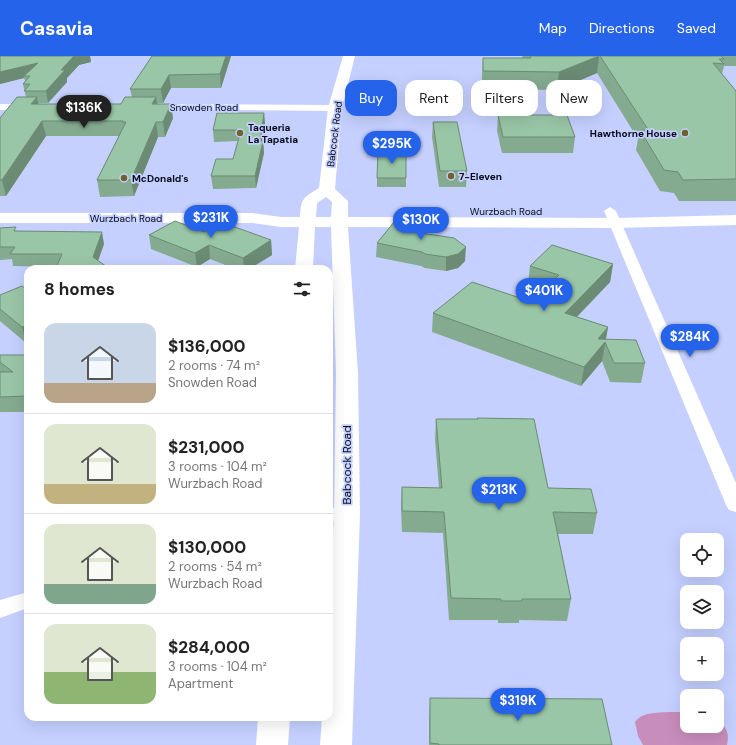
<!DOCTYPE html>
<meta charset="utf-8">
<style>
:root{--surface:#fff;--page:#f6f6f6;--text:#222;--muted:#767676;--line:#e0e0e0;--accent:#2563eb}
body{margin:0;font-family:"DM Sans",sans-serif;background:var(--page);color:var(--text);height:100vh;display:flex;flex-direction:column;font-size:15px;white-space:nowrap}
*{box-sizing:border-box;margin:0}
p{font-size:13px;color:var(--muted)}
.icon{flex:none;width:22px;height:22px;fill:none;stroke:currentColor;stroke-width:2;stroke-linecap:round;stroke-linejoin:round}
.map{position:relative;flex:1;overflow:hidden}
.sheet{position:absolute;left:24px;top:209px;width:309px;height:456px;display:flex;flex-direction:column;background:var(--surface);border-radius:12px;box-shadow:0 4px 16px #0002}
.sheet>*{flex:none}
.guide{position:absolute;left:345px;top:24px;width:331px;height:36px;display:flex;gap:8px}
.tools{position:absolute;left:680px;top:477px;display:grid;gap:8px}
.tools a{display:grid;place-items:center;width:44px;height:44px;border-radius:8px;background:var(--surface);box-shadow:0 4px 16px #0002;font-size:20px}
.price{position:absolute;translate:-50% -34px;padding:0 9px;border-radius:14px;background:var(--accent);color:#fff;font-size:13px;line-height:26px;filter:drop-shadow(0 1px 2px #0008)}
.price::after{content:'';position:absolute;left:50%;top:24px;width:12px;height:9px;margin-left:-6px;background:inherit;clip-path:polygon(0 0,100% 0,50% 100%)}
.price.on{background:#222;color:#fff}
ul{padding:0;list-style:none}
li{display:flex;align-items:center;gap:12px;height:100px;padding:0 20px}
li+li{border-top:1px solid var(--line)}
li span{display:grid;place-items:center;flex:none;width:112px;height:80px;border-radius:12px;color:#555}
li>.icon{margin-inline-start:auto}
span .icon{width:48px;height:48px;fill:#fffc;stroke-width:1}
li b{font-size:17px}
h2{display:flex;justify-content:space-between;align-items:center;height:48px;padding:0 20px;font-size:17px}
.chip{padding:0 14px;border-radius:12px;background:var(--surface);box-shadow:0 4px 16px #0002;font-size:14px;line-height:36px}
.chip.on{background:var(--accent);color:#fff}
header{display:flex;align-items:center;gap:24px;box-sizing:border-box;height:56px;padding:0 20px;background:var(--accent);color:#fff}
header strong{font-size:19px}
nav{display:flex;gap:22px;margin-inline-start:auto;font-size:14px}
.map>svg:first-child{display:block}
.green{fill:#c78dbb}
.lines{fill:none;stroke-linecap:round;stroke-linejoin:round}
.minor{fill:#fff;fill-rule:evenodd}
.primary{fill:#fff;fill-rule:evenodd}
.wall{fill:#84aa8f}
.shaded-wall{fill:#6b8b74}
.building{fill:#99c6a6;stroke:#6b8b74}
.poi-dot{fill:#70622f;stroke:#c5d0ff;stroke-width:1.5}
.labels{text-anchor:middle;stroke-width:3.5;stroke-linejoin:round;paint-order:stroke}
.far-street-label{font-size:10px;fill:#080b1a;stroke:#c5d0ff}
.far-poi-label{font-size:10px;font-weight:bold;fill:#080b1a;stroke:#c5d0ff;text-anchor:start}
.street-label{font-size:12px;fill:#080b1a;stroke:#c5d0ff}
</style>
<header>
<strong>Casavia</strong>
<nav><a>Map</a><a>Directions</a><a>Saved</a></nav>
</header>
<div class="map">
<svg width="736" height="689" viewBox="0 0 736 689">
<rect width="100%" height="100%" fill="#c5d0ff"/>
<path class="green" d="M668,656H687V670H717V662C726,671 730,677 727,689H643L638,680L635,666C642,656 656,657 668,656Z"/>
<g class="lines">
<path class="minor" d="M0,48H32L37,51L32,54H0Z
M148,48L335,49L340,52L335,55L144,53L143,51L144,49Z
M610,151L616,155L736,427V456L729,454L726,449L604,155Z
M347,451L354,453L357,458L354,463L329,466V452Z
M28,536V552L0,562V544Z"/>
<path class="primary" d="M343,0H355L342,52L335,133L348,145V161L616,162L736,159V169L616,172L348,171L358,317L360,458L352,689H320L322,661H329V543L334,458L336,317L331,171H315L313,213H295L299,171H281L252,167H0V157H252L281,161H300C301,142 303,142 319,132L328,52ZM326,141L332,146L331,161H316L317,147Z
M258,661H290L288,689H256Z"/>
</g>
<path class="wall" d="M0,0H90L91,6L79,9L67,22V26L48,47H38L39,48H121L132,41L130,33L152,0H231L221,32H171L163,47H157L173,62L165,81H158L134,140L100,141L97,124L119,80H46L6,140H0V62L26,41L23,28L25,25L24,22L0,28Z
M522,0H736V10H724L722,18L736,35V145H679L674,137L660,135L636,94L638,83L597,17L557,34L482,33V20L483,2H523Z
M264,57L265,68L263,85L264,97L256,132L213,133L211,120L233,103L238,85L214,86L213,74Z
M498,59L575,81L573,97H502L497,75Z
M433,66L467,115L466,131H439L432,81Z
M377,122H406V131H377Z
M0,172L17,175L104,188L98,205L110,213H56V211L13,210L12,203L0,204Z
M204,176L271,184L272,199L249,213H236L210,203L197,211L151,193L149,179Z
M424,178L465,205L458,212L446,215L425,212L421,210L376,201L377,187Z
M613,208L610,226L577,261L608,271L606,283L645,307L641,327L610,326L602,305L581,330L432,276L433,257L532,246L544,233L528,228L530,210Z
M28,235V286L26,287L0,265V239Z
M0,299H28V356H0Z
M477,362L548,432L597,457L593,478H558L571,543L567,565L519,564V567H498V564H449L443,477L402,476L401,453L402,431L439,432L435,384L436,363H477Z
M430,642L612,689H429V664Z"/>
<path class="shaded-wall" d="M74,0H90L91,6L79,9L67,22V26L48,47L46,35L61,14Z
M226,0H231L221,32L220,18Z
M599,0L597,17L557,34L559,16Z
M38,7L24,20V22L0,28V16Z
M169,19L171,32L163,47L161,33Z
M37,41L40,56L31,48Z
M156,41L158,56L152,48Z
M171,48L173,62L165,81L163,66Z
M264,57L265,68L262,88L263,85L264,97L256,132L255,120Z
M42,65L46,80L6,140L2,124Z
M156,66L158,81L134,140L131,124Z
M425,173L424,187L421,177Z
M102,176L104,188L95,213L93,201Z
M271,184L272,199L249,213H244L243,202Z
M209,189L210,203L197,211L195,197Z
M466,191L465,205L458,212L446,215V201Z
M613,208L610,226L562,276L565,257Z
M28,269V286L26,287L22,271Z
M608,271L602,305L581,330L584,311L598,283Z"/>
<path class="building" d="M0,0H74L61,14H65L46,35H24L30,28H23L30,20H24L38,7L0,16Z
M152,0H226L220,18L169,19L161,33H130Z
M530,0H599L559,16L483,15V2H531Z
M600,0H721L724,3H719L724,8L713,7L736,35V123L683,124L678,116L664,114L640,74L649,75Z
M17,41H37L31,48H121L125,41H156L152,48H171L163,66H156L131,124H97L126,66H122L123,65H42L2,124H0V62Z
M217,57H264L260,85H263L255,120H211L216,103H233L241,74H213Z
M498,59H567L575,81H503Z
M433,66H457L467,115H440Z
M378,95L406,96V122H377Z
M175,165L204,176L221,166L271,184L243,202L209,189L195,197L149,179Z
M394,166L425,173L421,177L454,182L466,191L458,198L446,201L425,198L422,196L377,187Z
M16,171L14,175L102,176L93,201L110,213H57L56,212L62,198H10L15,191H0V172Z
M552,189L613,208L565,257L608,271L598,283L636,284L645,307H614L605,286L584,311L433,257L472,226L532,246L559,219L530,210Z
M22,230L28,235V269L22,271L0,253V239Z
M0,299H28V340L0,341V316H13L0,306Z
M477,362L534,363L548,432L591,433L597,457L553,456L571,543H522V545H501V543L451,542L444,456L402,455V431L442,432L436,363H478Z
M430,642L602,643L612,689H439V688L430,687Z"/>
<g class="poi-dot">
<circle cx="240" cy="77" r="4"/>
<circle cx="685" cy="77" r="4"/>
<circle cx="451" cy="120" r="4"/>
<circle cx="124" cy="122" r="4"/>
</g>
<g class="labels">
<g class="far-street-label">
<text x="204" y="55">Snowden Road</text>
<text transform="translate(334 78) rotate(-83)" y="4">Babcock Road</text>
<text x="506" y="159">Wurzbach Road</text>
<text x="126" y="166">Wurzbach Road</text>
</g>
<g class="far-poi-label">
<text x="248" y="75">Taqueria<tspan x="248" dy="12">La Tapatia</tspan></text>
<text x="677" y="81" text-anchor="end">Hawthorne House</text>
<text x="459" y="124">7-Eleven</text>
<text x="132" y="126">McDonald's</text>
</g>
<g class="street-label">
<text transform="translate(347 409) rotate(-90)" y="4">Babcock Road</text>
</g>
</g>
</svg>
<div class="tools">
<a><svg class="icon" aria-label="locate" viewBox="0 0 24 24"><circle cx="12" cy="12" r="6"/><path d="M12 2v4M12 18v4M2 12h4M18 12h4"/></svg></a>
<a><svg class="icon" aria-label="layers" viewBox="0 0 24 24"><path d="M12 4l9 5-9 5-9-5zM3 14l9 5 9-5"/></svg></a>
<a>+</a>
<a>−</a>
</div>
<b class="price on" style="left:84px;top:73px">$136K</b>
<b class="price" style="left:392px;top:109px">$295K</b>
<b class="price" style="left:211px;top:183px">$231K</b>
<b class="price" style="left:421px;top:185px">$130K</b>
<b class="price" style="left:544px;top:256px">$401K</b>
<b class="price" style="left:690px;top:302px">$284K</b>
<b class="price" style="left:499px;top:455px">$213K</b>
<b class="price" style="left:518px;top:666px">$319K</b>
<div class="guide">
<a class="chip on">Buy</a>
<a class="chip">Rent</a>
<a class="chip">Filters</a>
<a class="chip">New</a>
</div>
<section class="sheet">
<h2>8 homes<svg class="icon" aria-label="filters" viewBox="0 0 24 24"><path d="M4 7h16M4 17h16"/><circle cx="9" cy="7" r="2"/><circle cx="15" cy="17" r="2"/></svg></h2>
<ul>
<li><span style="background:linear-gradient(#c9d6e8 75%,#b9a48a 0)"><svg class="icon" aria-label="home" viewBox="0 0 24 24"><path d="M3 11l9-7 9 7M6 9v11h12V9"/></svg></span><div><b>$136,000</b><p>2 rooms · 74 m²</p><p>Snowden Road</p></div></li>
<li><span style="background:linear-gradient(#dfe7d0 75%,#c2b280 0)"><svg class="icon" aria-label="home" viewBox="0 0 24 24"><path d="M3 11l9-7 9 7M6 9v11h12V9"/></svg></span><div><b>$231,000</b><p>3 rooms · 104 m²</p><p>Wurzbach Road</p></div></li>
<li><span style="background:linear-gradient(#dfe7d0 75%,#7fa58c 0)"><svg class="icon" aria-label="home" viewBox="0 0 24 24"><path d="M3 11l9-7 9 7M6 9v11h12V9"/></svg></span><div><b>$130,000</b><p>2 rooms · 54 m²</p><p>Wurzbach Road</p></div></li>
<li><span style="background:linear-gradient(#dfe7d0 60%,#8fb573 0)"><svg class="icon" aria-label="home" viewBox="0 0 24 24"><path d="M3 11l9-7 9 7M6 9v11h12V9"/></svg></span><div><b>$284,000</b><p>3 rooms · 104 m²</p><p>Apartment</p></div></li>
</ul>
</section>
</div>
